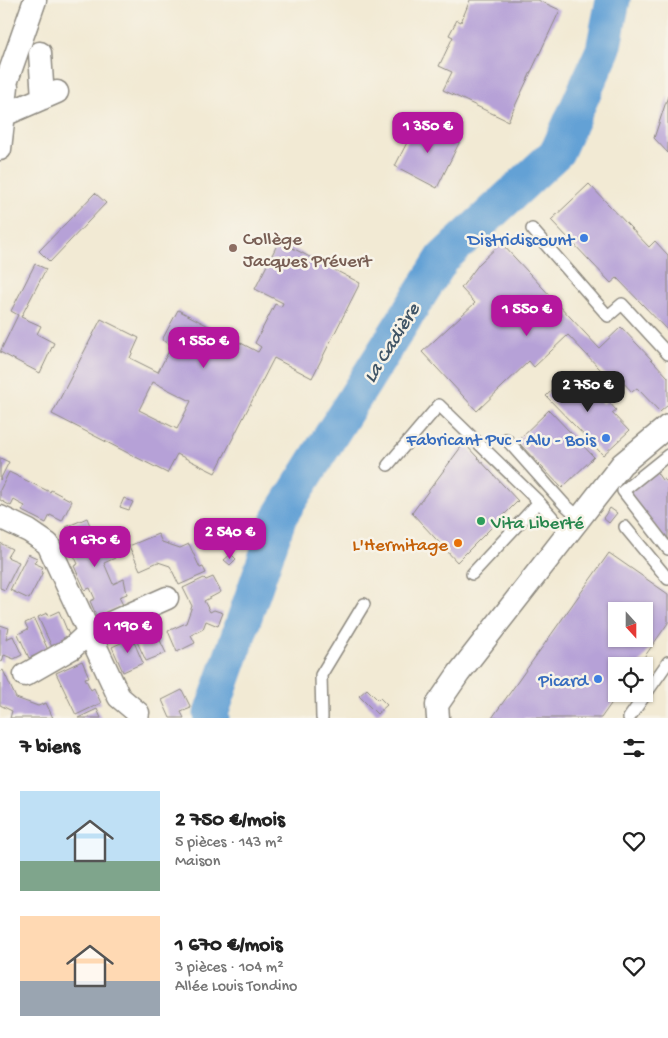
<!DOCTYPE html>
<html lang="fr">
<meta charset="utf-8">
<style>
:root{--surface:#fff;--page:#f6f6f6;--text:#222;--muted:#767676;--accent:#b5179e}
body{margin:0;font-family:"Gochi Hand",sans-serif;background:var(--page);color:var(--text);height:100vh;display:flex;flex-direction:column;font-size:19px;white-space:nowrap}
*{box-sizing:border-box;margin:0}
p{font-size:16px;color:var(--muted)}
.icon{flex:none;width:28px;height:28px;fill:none;stroke:currentColor;stroke-width:2;stroke-linecap:round;stroke-linejoin:round}
.map{position:relative;height:718px;overflow:hidden}
.drawer{display:flex;flex-direction:column;background:var(--surface);flex:1}
.drawer>*{flex:none}
.needle{width:32px;rotate:159deg}
.fabs{position:absolute;left:608px;top:602px;display:grid;gap:10px}
.fabs a{display:grid;place-items:center;width:45px;height:45px;border-radius:0px;background:var(--surface);box-shadow:0 1px 4px #0004;font-size:25px}
.price{position:absolute;translate:-50% -42px;padding:0 11px;border-radius:10px;background:var(--accent);color:#fff;font-size:16px;line-height:32px;filter:drop-shadow(0 1px 2px #0008)}
.price::after{content:'';position:absolute;left:50%;top:30px;width:15px;height:11px;margin-left:-8px;background:inherit;clip-path:polygon(0 0,100% 0,50% 100%)}
.price.selected{background:#222;color:#fff}
ul{padding:0;list-style:none}
li{display:flex;align-items:center;gap:15px;height:125px;padding:0 20px}
li span{display:grid;place-items:center;flex:none;width:140px;height:100px;border-radius:0px;color:#555}
li>.icon{margin-inline-start:auto}
span .icon{width:60px;height:60px;fill:#fffc;stroke-width:1}
li b{font-size:21px}
h2{display:flex;justify-content:space-between;align-items:center;height:60px;padding:0 20px;font-size:21px}
.map>svg:first-child{display:block}
.lines{fill:none;stroke-linecap:round;stroke-linejoin:round}
.river{stroke:#64a1d5;stroke-width:35}
.building{fill:#b6a1d7;fill-rule:evenodd}
.service-casing{stroke:#8e8a80;stroke-width:14}
.minor-casing{stroke:#8e8a80;stroke-width:25}
.service{stroke:#fff;stroke-width:11}
.minor{stroke:#fff;stroke-width:22}
.shop-dot{fill:#3f7fe0;stroke:#f7f3e8;stroke-width:2}
.education-dot{fill:#8d6e63;stroke:#f7f3e8;stroke-width:2}
.leisure-dot{fill:#2e9e5b;stroke:#f7f3e8;stroke-width:2}
.food-dot{fill:#e8710a;stroke:#f7f3e8;stroke-width:2}
.labels{text-anchor:middle;stroke-width:5;stroke-linejoin:round;paint-order:stroke}
.education-label{font-size:19px;fill:#785e54;stroke:#f7f3e8;text-anchor:start}
.shop-label{font-size:19px;fill:#366cbe;stroke:#f7f3e8;text-anchor:end}
.leisure-label{font-size:19px;fill:#27864d;stroke:#f7f3e8;text-anchor:start}
.food-label{font-size:19px;fill:#c56008;stroke:#f7f3e8;text-anchor:end}
.water-label{font-size:20px;font-style:italic;fill:#3f5466;stroke:#f7f3e8}
</style>
<div class="map">
<svg width="668" height="718" viewBox="0 0 668 718">
<rect width="100%" height="100%" fill="#f7f3e8"/>
<filter id="ink" filterUnits="userSpaceOnUse"><feTurbulence type="fractalNoise" baseFrequency=".02" numOctaves="2"/><feDisplacementMap in="SourceGraphic" scale="10" xChannelSelector="R" yChannelSelector="G"/><feConvolveMatrix kernelMatrix="1 2 1 2 8 2 1 2 1" color-interpolation-filters="sRGB"/></filter>
<filter id="wash" filterUnits="userSpaceOnUse"><feTurbulence type="fractalNoise" baseFrequency=".0096" numOctaves="4" result="noise"/><feDisplacementMap in="SourceGraphic" scale="20" xChannelSelector="R" yChannelSelector="G"/><feGaussianBlur stdDeviation="1.12" result="paint"/><feColorMatrix in="noise" values="0 0 0 0 0 0 0 0 0 0 0 0 0 0 0 0 0 1.4 0 .05"/><feComposite in="paint" operator="in"/></filter>
<g filter="url(#wash)">
<rect width="100%" height="100%" fill="#f2ead4"/>
<g class="lines">
<path class="river" d="M212,718L211,714L280,516L443,258L557,152L603,50L613,0"/>
</g>
<g id="blocks">
<path class="building" d="M470,0H538L560,10L508,121L443,90L452,72L439,66L453,37L449,35L457,20L461,22Z
M668,96V153L654,138Z
M419,119L460,141L437,188L395,166Z
M589,184L649,247L655,241L668,255V331L617,278L611,283L551,220Z
M95,193L106,203L50,262L39,251Z
M279,241L360,283L312,378L274,358L215,473L177,454L167,473L52,414L101,319L139,338L130,358L158,372L172,345L162,340L178,310L258,352L261,347L255,343L275,304L281,307L283,303L255,289ZM153,382L191,401L177,429L139,410Z
M501,243L599,348L621,327L668,377V405L660,412L637,388L632,392L621,380L615,385L568,335L534,367L529,361L477,411L422,352L475,303L461,288L479,264Z
M35,264L46,269L21,317L41,326L37,334L54,343L40,373L0,352L18,315L11,311Z
M571,372L603,404L607,400L616,410L612,413L629,431L603,455L546,396Z
M549,410L594,457L562,488L517,441Z
M464,443L518,501L457,562L412,513Z
M0,458L9,462L0,480Z
M655,470L662,480L664,479L668,483V543L628,493Z
M9,472L50,492L51,490L72,501L62,521L50,515L46,523L22,511L25,506L19,503L14,500L11,506L0,500V490Z
M124,498L133,502L129,510L120,507Z
M610,508L617,513L609,523L603,518Z
M87,518L95,538L76,547L78,551L106,538L115,558L104,563L113,584L124,579L127,594L119,597L123,605L97,617L90,601L95,599L90,588L85,590L74,566L78,564L71,549L68,551L64,542L71,538L66,527Z
M158,534L162,542L180,548L189,544L200,568L203,567L206,573L179,585L170,566L158,562L140,570L129,546Z
M0,543L12,549L7,557L19,562L5,590L0,588Z
M609,553L668,594V623L638,666H616V694H618L601,718H492ZM616,611H644V639H616Z
M28,554L37,558L34,563L43,567L41,570L43,572L29,599L10,590Z
M231,554L236,559L230,565L224,560Z
M213,577L221,592L204,601L210,612L214,610L223,613L218,626L206,621L203,629L191,635L195,643L177,652L168,631L186,623L192,606L183,588L204,578L206,580Z
M59,611L69,635L63,638L65,642L52,647L38,617L47,613L48,616Z
M34,619L48,650L29,658L18,634L28,629L25,623Z
M0,625L9,628L6,639L13,636L22,655L14,659L4,655L2,662L0,661Z
M142,630L145,637L156,632L166,653L146,661L133,633Z
M131,635L143,663L123,672L112,647L123,642L122,639Z
M82,661L89,677L85,678L91,690L94,688L101,703L76,715L56,673Z
M3,670L16,698L38,706L46,703L53,718H10L12,711L0,705V672Z
M367,689L378,700L380,698L387,705L377,714L359,696Z
M182,690L191,708L181,712L184,718H170L162,700Z
M97,709L101,718H78Z"/>
</g>
</g>
<g filter="url(#ink)">
<use href="#blocks" fill-opacity="0" stroke="#8e8a80" stroke-width="1"/>
<g class="lines">
<defs>
<path id="service" d="M532,229L608,316L622,304L668,354
M506,439L564,504L580,518
M668,455L623,491L668,549
M388,465L439,405L539,502
M625,527L668,579
M472,574L539,502L567,534
M322,718L321,675L364,604
M629,718L668,662"/>
<path id="minor" d="M40,53L43,98
M0,100L35,0
M4,115L57,92
M0,149L7,86
M0,517L29,531L48,544L119,697L138,713
M25,675L72,648L88,633L167,598
M438,718L437,705L459,673L622,464L668,426"/>
</defs>
<use href="#service" class="service-casing"/>
<use href="#minor" class="minor-casing"/>
<use href="#service" class="service"/>
<use href="#minor" class="minor"/>
</g>
</g>
<g class="shop-dot">
<circle cx="584" cy="238" r="5"/>
<circle cx="606" cy="438" r="5"/>
<circle cx="598" cy="679" r="5"/>
</g>
<circle class="education-dot" cx="233" cy="248" r="5"/>
<circle class="leisure-dot" cx="481" cy="521" r="5"/>
<circle class="food-dot" cx="458" cy="543" r="5"/>
<g class="labels">
<g class="education-label">
<text x="243" y="244">Collège<tspan x="243" dy="22">Jacques Prévert</tspan></text>
</g>
<g class="shop-label">
<text x="574" y="245">Distridiscount</text>
<text x="596" y="445">Fabricant Pvc - Alu - Bois</text>
<text x="588" y="686">Picard</text>
</g>
<g class="leisure-label">
<text x="491" y="528">Vita Liberté</text>
</g>
<g class="food-label">
<text x="448" y="550">L'Hermitage</text>
</g>
<g class="water-label">
<text transform="translate(390 342) rotate(-58)" y="7">La Cadière</text>
</g>
</g>
</svg>
<div class="fabs">
<a><svg class="needle" viewBox="-14 -14 28 28"><path d="M0-13l5 13h-10z" fill="#e53935"/><path d="M0 13l5-13h-10z" fill="#767676"/></svg></a>
<a><svg class="icon" aria-label="locate" viewBox="0 0 24 24"><circle cx="12" cy="12" r="6"/><path d="M12 2v4M12 18v4M2 12h4M18 12h4"/></svg></a>
</div>
<b class="price" style="left:428px;top:154px">1 350 €</b>
<b class="price" style="left:527px;top:337px">1 550 €</b>
<b class="price" style="left:204px;top:369px">1 550 €</b>
<b class="price selected" style="left:588px;top:413px">2 750 €</b>
<b class="price" style="left:230px;top:560px">2 540 €</b>
<b class="price" style="left:95px;top:568px">1 670 €</b>
<b class="price" style="left:128px;top:654px">1 190 €</b>
</div>
<section class="drawer">
<h2>7 biens<svg class="icon" aria-label="filters" viewBox="0 0 24 24"><path d="M4 7h16M4 17h16"/><circle cx="9" cy="7" r="2"/><circle cx="15" cy="17" r="2"/></svg></h2>
<ul>
<li><span style="background:linear-gradient(#bfe0f5 70%,#7fa58c 0)"><svg class="icon" aria-label="home" viewBox="0 0 24 24"><path d="M3 11l9-7 9 7M6 9v11h12V9"/></svg></span><div><b>2 750 €/mois</b><p>5 pièces · 143 m²</p><p>Maison</p></div><svg class="icon" aria-label="heart" viewBox="0 0 24 24"><path d="M12 20l-8-8c-3-5 5-10 8-4 3-6 11-1 8 4z"/></svg></li>
<li><span style="background:linear-gradient(#ffd9b3 65%,#9aa5b1 0)"><svg class="icon" aria-label="home" viewBox="0 0 24 24"><path d="M3 11l9-7 9 7M6 9v11h12V9"/></svg></span><div><b>1 670 €/mois</b><p>3 pièces · 104 m²</p><p>Allée Louis Tondino</p></div><svg class="icon" aria-label="heart" viewBox="0 0 24 24"><path d="M12 20l-8-8c-3-5 5-10 8-4 3-6 11-1 8 4z"/></svg></li>
</ul>
</section>
